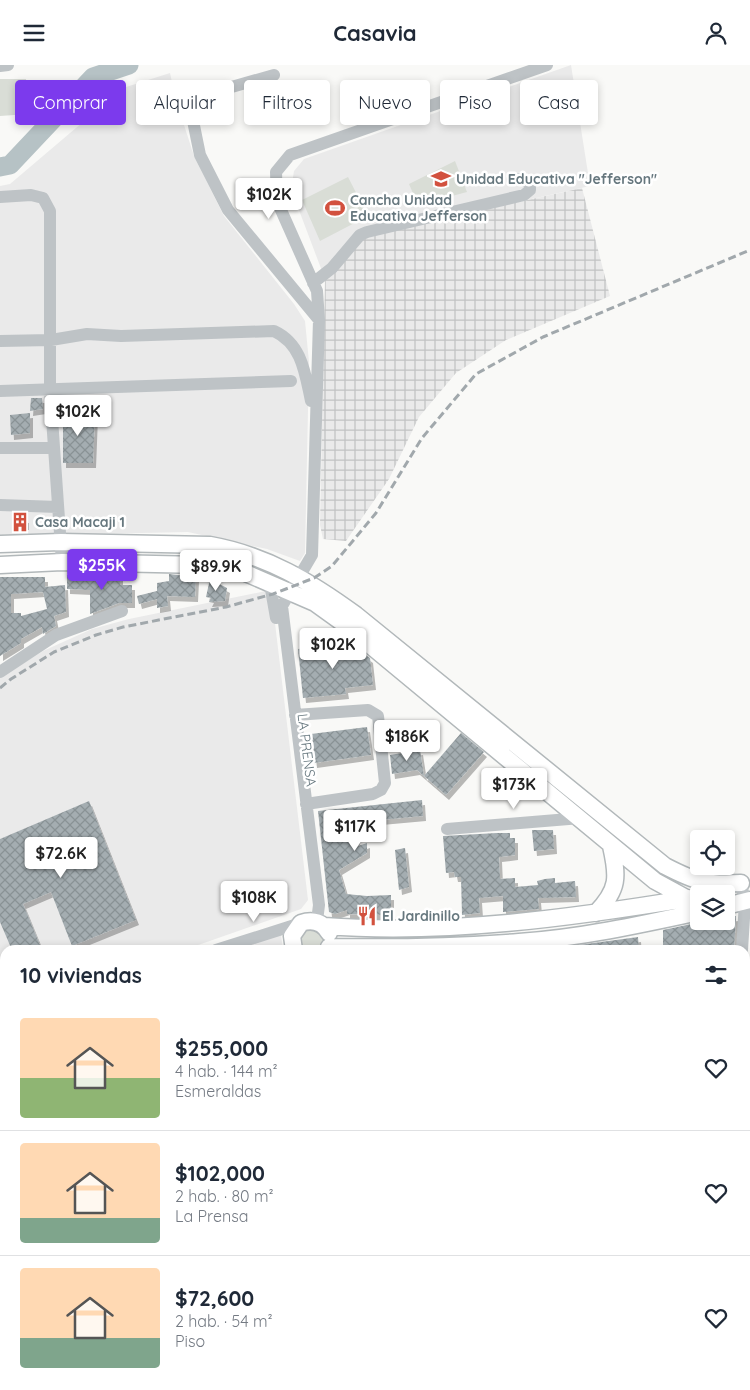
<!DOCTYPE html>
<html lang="es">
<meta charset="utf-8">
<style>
:root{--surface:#fff;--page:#f2f2f3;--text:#1f2937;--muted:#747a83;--line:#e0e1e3;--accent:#7c3aed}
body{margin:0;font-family:Quicksand,sans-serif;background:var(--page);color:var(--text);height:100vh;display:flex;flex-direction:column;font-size:19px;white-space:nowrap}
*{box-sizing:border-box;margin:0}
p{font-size:16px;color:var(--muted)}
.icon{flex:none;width:28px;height:28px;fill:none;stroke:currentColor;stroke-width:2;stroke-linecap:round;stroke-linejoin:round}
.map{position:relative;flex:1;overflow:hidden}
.panel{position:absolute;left:0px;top:880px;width:750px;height:445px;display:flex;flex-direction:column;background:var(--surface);border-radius:15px 15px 0 0;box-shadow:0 2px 8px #0003}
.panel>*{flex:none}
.hud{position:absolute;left:15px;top:15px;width:720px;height:45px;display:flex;gap:10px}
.fabs{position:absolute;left:690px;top:765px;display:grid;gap:10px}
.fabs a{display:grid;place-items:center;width:45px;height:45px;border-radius:5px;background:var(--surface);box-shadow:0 2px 8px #0003;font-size:25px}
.price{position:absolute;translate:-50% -42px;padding:0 11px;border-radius:5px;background:#fff;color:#222;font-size:16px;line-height:32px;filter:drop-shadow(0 1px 2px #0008)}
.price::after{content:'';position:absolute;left:50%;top:30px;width:15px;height:11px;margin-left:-8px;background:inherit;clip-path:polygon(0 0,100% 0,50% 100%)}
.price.active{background:var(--accent);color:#fff}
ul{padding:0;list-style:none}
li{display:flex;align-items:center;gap:15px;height:125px;padding:0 20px}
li+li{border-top:1px solid var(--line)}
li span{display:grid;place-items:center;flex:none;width:140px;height:100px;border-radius:5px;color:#555}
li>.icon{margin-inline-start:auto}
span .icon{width:60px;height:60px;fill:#fffc;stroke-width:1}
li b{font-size:21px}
h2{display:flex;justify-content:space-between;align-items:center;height:60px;padding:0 20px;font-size:21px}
.tag{padding:0 18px;border-radius:5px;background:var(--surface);box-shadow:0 2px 8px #0003;font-size:18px;line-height:45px}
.tag.active{background:var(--accent);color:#fff}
header{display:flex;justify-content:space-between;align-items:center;height:65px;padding:0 20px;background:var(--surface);font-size:22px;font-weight:700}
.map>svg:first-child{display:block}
.built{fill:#eaeaea}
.industrial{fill:url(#industrial-grid)}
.green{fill:#d9ddd6}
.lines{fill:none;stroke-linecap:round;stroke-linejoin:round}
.river{stroke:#b6c2c5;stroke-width:19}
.building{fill:url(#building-cross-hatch);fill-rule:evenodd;filter:url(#shadow)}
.major-casing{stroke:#b2b8ba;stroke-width:19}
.minor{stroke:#bec3c6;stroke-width:12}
.major{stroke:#fff;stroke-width:16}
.rail{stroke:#a1a8ac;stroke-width:3;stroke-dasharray:8 4;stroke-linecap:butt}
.labels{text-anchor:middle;stroke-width:5;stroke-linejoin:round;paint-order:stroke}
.poi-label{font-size:14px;font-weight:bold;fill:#66777e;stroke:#fff;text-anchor:start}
.street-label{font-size:14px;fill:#66777e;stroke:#fff}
</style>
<header><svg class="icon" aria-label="menu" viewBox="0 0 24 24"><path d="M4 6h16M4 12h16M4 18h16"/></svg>Casavia<svg class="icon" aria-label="person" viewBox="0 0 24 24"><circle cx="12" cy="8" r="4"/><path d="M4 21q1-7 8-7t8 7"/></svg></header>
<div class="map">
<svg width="750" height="1325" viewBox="0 0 750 1325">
<defs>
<pattern id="industrial-grid" width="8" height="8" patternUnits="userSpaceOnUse" patternTransform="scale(1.25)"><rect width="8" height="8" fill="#eaeaea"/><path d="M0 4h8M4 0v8" fill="none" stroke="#c1c2c3"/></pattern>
<pattern id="building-cross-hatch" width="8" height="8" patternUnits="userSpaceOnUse" patternTransform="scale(1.25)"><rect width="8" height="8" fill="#a4adb1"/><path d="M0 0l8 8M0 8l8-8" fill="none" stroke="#899295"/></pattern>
<filter id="shadow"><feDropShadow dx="3" dy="5" stdDeviation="0" flood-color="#0004"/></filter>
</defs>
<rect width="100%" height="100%" fill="#f9f9f7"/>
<path class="built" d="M571,0L590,121L360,172L325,214L291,124L294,106L304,94Z
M170,8L176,35L194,91L224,151L294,239L305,256L309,297L305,488L300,496L267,484L188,467L0,471V121L10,119L123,23Z
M266,526L272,533L308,835L301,844L184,885H5V947L0,948V613L43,586L92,564L129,554Z
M281,869L283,885H233Z"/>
<path class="industrial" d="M582,123L610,231L506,275L456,308L419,352L389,414L346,476L323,474L320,460L325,214L360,172Z"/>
<path class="green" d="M0,14H26L28,49L0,51Z
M455,96L467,127L418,140L409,119Z
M348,112L368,151L320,176L302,135Z
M307,860L327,872L324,885H299L296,871Z"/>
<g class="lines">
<path class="river" d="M0,102L10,100L93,12L129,0"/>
</g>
<path class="building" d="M31,333H42L43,344L30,346Z
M63,346L95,347L93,398H63Z
M30,348V368L11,370L10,350Z
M15,453H26V460H15Z
M169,509L196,512L195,532L167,531L168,541L157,543V534L139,539L137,531L157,526V518L169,516Z
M67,510H81V512L120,511V520H132V538H119L90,549V525L67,524Z
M0,512H45V522L65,520L66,547L54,551L56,561L43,569L42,562L21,574V578L0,591ZM43,527L47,544L21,551V548H11V529Z
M210,514L227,523L225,536L209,537L211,533L206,532Z
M341,578L342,584L349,582L351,589L362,587L370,593L373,620L345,623L346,629L303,633L298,584Z
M367,662L371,690L314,698L311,669Z
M461,668L484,687L446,730L424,711Z
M420,685L424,711L417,705L392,709L390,690Z
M422,735L423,751L357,757L359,765L355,782L367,778V788L339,805L346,829L367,831L391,830V850L347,849V845L335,849L329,847L318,746Z
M89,736L136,855L72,881L51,827L23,839L42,885H12L0,857V774Z
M532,765H553L554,784L534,786Z
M497,768H510V773H515V790L499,792L500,814L515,813V822L538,820L537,816L545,814L555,813V818L575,816L576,832L538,833L539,844L503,847V831L479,833L480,848L462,850L461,812H455L454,807L446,808L443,771Z
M405,783L409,822L399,825L395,785Z
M736,851L734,885H690L691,883L663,881V865L701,857L702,860L726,856V852Z
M638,872L639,885H572V881Z"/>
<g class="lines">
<defs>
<path id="major" d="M0,479L61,477L210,480C266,490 311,517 356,550L665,801C696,817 706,820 741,818
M0,500L62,497L202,500L241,506L315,538L347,561L655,816L699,840
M726,841L750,835
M596,848C619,824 618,812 611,781
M324,861C447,870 570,853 692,833
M329,882C392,883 456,882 519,877C579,873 639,860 699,847
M294,885L292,871L301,858C313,854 323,857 329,868
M191,1320L192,1325
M209,1320L210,1325"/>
</defs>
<use href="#major" class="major-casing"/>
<path class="minor" d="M0,1L8,0
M274,10L207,29L197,32L190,41L200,90L228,145L319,255
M0,132L31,130L43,133L50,146V325L62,497
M313,218L332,203L360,170L367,167L524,130L530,125V120C524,113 521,113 512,115
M0,276L51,275L87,269L121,271L274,266C302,279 305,308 311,336
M0,326L291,316
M0,383H53
M0,440L58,442
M270,519L276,553
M0,607L56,570L122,546
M295,650L368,645L378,651L385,718L381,725L373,729L306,739
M447,764L581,753
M741,818L745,837L742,885
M317,856L319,840L282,541L312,490L319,255L317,226L277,136L276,107L290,90L547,0
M216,885L301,858
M745,933L750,932
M0,962L5,960
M745,1037L750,1109
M0,1097L5,1096
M745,1198H750
M745,1223L750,1225
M745,1242L750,1245
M0,1288L5,1287
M39,1320L40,1325
M312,1320L313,1325
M463,1320L464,1325
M619,1320L620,1324
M692,1320V1325"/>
<use href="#major" class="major"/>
<path class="rail" d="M0,623L11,614L54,587L96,570L123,562L226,542L273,529L314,513L332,501L376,448L422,373L476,309L543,272L750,185
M0,1107H5
M745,1230L750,1233"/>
</g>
<defs>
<symbol id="school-bare" viewBox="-9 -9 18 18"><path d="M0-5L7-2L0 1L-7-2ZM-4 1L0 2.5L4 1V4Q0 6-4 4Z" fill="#d2513e" stroke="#fff" stroke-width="2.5" paint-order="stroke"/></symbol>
<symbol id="stadium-bare" viewBox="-9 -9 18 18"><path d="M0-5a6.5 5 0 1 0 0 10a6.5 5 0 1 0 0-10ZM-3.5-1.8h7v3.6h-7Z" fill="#d2513e" stroke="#fff" stroke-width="2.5" paint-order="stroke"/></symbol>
<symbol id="building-bare" viewBox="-9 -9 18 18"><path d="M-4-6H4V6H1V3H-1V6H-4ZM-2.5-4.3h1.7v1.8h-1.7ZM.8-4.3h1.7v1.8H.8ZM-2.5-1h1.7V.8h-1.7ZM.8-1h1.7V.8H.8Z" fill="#d2513e" stroke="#fff" stroke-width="2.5" paint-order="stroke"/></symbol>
<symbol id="restaurant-bare" viewBox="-9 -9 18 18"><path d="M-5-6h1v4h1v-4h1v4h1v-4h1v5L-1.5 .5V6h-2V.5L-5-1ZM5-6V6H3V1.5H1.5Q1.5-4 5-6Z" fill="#d2513e" stroke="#fff" stroke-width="2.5" paint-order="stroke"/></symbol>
</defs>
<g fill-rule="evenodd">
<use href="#school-bare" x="427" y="100" width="28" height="28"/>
<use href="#stadium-bare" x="321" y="129" width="28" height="28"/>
<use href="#building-bare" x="6" y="443" width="28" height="28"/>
<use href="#restaurant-bare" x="353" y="837" width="28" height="28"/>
</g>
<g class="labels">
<g class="poi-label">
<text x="456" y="119">Unidad Educativa "Jefferson"</text>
<text x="350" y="140">Cancha Unidad<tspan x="350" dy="16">Educativa Jefferson</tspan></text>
<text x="35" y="462">Casa Macaji 1</text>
<text x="382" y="856">El Jardinillo</text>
</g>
<g class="street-label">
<text transform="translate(307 685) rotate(83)" y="5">LA PRENSA</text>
</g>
</g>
</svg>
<div class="fabs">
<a><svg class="icon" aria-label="locate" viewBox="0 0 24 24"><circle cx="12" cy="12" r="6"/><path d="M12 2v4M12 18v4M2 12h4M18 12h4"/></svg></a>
<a><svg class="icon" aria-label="layers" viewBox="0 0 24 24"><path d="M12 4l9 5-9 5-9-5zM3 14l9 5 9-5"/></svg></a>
</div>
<b class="price" style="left:269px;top:155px">$102K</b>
<b class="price" style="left:78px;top:372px">$102K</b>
<b class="price active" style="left:102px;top:526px">$255K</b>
<b class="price" style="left:216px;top:527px">$89.9K</b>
<b class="price" style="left:333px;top:605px">$102K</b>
<b class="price" style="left:407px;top:697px">$186K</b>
<b class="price" style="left:514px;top:745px">$173K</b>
<b class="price" style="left:355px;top:787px">$117K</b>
<b class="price" style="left:61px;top:814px">$72.6K</b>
<b class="price" style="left:254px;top:858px">$108K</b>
<div class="hud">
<a class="tag active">Comprar</a>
<a class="tag">Alquilar</a>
<a class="tag">Filtros</a>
<a class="tag">Nuevo</a>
<a class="tag">Piso</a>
<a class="tag">Casa</a>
</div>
<section class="panel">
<h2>10 viviendas<svg class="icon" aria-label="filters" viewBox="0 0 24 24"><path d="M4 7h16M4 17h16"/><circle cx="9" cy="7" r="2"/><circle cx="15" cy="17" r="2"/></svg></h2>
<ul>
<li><span style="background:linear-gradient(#ffd9b3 60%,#8fb573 0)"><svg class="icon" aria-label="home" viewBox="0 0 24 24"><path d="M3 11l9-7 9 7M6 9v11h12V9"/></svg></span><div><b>$255,000</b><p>4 hab. · 144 m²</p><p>Esmeraldas</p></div><svg class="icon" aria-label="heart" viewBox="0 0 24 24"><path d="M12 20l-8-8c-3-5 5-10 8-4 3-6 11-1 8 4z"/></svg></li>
<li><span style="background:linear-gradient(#ffd9b3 75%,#7fa58c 0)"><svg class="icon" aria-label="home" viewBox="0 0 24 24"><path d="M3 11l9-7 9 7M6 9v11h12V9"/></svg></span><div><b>$102,000</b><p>2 hab. · 80 m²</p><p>La Prensa</p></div><svg class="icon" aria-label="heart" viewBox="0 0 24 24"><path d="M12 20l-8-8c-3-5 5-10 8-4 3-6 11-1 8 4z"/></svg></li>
<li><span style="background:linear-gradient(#ffd9b3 70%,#7fa58c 0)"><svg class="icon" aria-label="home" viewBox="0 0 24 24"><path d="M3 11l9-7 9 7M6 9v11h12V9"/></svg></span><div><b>$72,600</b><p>2 hab. · 54 m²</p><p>Piso</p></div><svg class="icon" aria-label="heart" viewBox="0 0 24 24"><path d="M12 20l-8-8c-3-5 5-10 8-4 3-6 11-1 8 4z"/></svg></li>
</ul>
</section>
</div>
